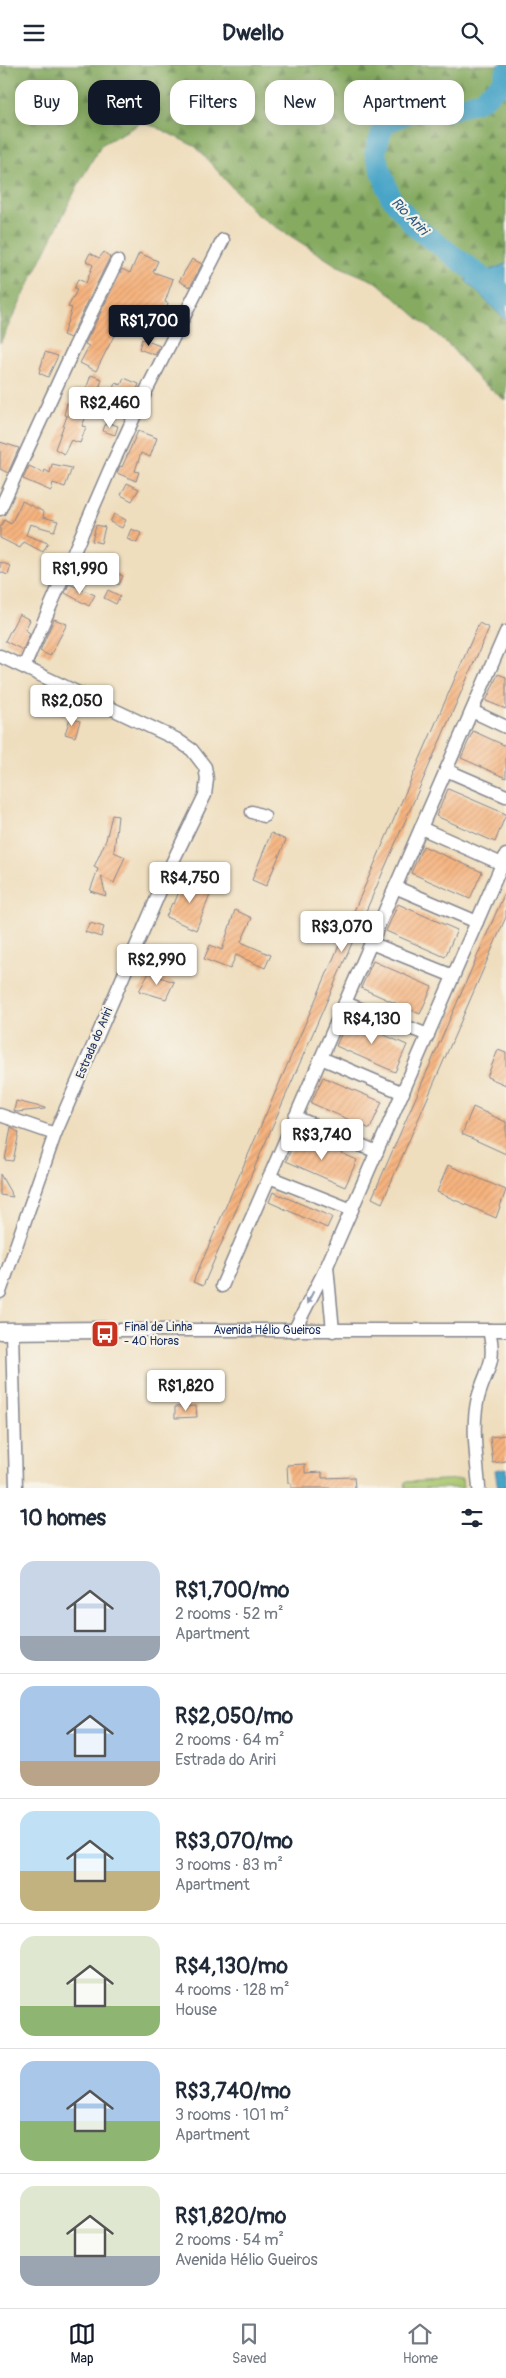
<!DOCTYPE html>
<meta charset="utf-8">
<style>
:root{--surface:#fff;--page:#f6f6f7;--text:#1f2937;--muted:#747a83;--line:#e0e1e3;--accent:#111827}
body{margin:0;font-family:Pangolin,sans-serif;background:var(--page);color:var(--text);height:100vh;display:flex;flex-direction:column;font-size:19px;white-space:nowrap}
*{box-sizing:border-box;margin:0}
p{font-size:16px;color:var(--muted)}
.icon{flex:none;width:28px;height:28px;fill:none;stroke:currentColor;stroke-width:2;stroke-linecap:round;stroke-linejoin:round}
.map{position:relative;height:1423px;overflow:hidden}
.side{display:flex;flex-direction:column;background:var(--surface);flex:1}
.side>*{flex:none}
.guide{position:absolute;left:15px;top:15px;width:476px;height:45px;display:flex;gap:10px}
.price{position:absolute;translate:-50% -42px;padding:0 11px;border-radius:5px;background:#fff;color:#222;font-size:16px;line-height:32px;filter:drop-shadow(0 1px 2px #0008)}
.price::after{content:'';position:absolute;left:50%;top:30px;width:15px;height:11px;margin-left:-8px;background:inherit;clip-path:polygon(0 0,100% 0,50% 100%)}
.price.active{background:var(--accent);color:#fff}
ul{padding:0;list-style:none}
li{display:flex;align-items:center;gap:15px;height:125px;padding:0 20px}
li+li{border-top:1px solid var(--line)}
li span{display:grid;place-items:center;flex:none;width:140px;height:100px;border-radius:15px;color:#555}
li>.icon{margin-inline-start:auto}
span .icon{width:60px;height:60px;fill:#fffc;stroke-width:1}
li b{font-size:21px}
h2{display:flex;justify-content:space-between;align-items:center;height:60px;padding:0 20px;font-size:21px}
.chip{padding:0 18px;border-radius:15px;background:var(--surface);box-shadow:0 2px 12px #0003;font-size:18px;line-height:45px}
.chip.active{background:var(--accent);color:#fff}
header{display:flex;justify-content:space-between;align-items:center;height:65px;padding:0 20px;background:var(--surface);font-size:22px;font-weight:700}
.tabs{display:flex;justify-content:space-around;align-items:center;height:70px;border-top:1px solid var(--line);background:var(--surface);font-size:14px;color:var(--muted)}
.tabs a{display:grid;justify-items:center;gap:2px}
.tabs .active{color:var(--accent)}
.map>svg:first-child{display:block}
.forest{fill:url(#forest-firs);stroke:#506c5f}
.pitch{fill:#a7c56c;stroke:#617a65}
.water{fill:#49a5c8;stroke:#326a93}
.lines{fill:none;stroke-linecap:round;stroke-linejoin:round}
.river{stroke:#49a5c8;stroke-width:21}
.building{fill:url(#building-hatch)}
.minor-casing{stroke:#85868e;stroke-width:15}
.major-casing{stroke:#85868e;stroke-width:19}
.minor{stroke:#fff;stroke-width:12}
.major{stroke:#fff;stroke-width:16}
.oneway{fill:#8d97ae}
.labels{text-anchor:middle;stroke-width:4.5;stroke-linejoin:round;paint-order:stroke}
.street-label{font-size:12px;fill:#1b2f5e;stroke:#f7f3e8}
.poi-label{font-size:12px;fill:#1b2f5e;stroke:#f7f3e8;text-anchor:start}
.water-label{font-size:14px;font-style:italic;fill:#2b5883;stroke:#f7f3e8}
</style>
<header><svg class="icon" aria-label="menu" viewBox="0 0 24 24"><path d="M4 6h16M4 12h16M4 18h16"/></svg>Dwello<svg class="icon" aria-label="search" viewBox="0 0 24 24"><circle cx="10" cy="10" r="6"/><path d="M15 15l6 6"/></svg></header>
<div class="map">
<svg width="506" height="1423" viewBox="0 0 506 1423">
<defs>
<pattern id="forest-firs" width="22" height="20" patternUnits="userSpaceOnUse" patternTransform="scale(1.25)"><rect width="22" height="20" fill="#85aa60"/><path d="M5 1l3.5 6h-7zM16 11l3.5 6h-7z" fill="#6c8b52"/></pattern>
<pattern id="building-hatch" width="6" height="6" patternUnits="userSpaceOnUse" patternTransform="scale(1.25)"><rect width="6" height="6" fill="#f6b37e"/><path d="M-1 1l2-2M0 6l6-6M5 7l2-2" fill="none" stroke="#d29a6f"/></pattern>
</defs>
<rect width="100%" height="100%" fill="#f7f3e8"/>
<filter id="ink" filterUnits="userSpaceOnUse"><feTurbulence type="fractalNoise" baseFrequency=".02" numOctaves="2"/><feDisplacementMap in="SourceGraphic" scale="10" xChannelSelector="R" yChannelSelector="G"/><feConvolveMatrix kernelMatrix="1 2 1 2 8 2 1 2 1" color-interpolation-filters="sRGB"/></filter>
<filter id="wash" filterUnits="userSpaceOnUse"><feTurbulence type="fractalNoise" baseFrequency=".0096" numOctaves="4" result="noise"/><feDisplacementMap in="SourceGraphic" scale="20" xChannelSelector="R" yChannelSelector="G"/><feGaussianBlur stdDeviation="1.12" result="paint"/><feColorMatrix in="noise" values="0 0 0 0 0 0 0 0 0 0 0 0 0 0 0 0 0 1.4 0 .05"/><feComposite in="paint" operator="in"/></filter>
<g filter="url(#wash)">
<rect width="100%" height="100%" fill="#efdebe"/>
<path class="forest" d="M0,0H506V199L465,215L506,256V336L479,315L450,281L378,218L336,200L256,149L196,82L156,62L141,58L101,80L78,120L0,278Z"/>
<path class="pitch" d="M462,1414L463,1423H406L405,1417Z"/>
<path class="water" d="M506,199V256L465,215Z
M506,1403V1423H498L495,1405Z"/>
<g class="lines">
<path class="river" d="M506,7L502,18L482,35L451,45L414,46L384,59L375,88L390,131L415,162L506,230"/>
</g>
<g id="blocks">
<path class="building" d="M104,187L110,192L70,273L63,270L72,243L68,242L77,225L74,224L78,214L86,218L93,200L86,196L90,188L99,193Z
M139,188L158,196L153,207L173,214L165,237L168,238L163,258L155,254L151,267L123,253L96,306L80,298L89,281L85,279L122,204L130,208Z
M192,194L202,199L190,222L179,216Z
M142,274L160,281L155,290L139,284Z
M45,287L58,291L48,312L39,308Z
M91,310L102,314L95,338L92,337L82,361L86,362L80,378L71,375L64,389L55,384L67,351L64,350L67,338L74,340L77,325L85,327Z
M124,313L139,319L133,335L112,326L115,318L121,320Z
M106,357L118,361L115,370L103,366Z
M138,366L157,373L150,392L141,388L135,406L139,407L136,416L117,408L120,401L122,402Z
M0,377L19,383L8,408L0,404Z
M52,399L72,403L65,422L53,418L51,426L23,414L29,401L44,408L45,405L50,408Z
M127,418L139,424L132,436L121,430Z
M22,436L44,447L43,452L58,456L54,466L30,459L26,470L48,478L43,487L24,477L20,483L0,473V463L4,455L11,459Z
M114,449L126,455L122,463L110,457Z
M96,460L105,462L101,478L92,476Z
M131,464L141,468L137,478L127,474Z
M0,497L11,501L8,510L0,507Z
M113,506L123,511L119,520L109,514Z
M69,519L95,530L89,541L65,528Z
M108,525L120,531L116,539L104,533Z
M19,549L30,555L25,565L30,568L23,585L5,576Z
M54,554L67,559L50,591L40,586Z
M479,558L489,563L203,1221L193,1217Z
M498,609L506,612V644L486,636Z
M41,625L68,634L63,650L35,641Z
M70,653L80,656L75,672L65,669Z
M473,666L506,681V713L461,693Z
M448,724L506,749L495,777L436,751Z
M112,750L118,751L114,787L125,792L114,818L101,811L106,831L90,826L98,804L94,802L106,775Z
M271,768L286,775L266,821L252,815Z
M423,781L482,807L470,834L411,808Z
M184,814L212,825L196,865L166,852L172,838L174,839Z
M506,825V852L382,1138L372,1133Z
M398,839L457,865L445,892L386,866Z
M235,845L252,853L241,877L271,890L265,903L236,890L230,904L204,894L210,880L222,885Z
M90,858L104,862L101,872L85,867Z
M373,896L432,922L420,949L361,923Z
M149,908L174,917L166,934L139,926Z
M348,954L407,980L395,1007L336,981Z
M498,985L506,988V1020L487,1012Z
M323,1012L382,1037L370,1064L311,1038Z
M16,1036L45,1043V1044L17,1047L14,1046Z
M473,1042L506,1057V1089L462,1069Z
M11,1062L19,1068L13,1096L5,1095Z
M298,1069L357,1095L345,1122L286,1096Z
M448,1100L506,1125L496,1153L437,1127Z
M0,1109L13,1132L0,1130Z
M273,1127L332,1152L327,1163L269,1137Z
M196,1341L197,1352L175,1353V1342Z
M506,1370V1396L493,1398L490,1372Z
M305,1399V1408L322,1407V1413L354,1412L355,1423H291V1418H288L287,1400Z"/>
</g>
</g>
<g filter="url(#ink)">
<use href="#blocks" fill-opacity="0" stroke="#85868e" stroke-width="1"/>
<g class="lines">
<defs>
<g id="minor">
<path d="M0,444L75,281L117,196"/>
<path d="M0,591L176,674L192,685L205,702L207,714L205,730L173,796L55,1069L0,1227"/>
<path d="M24,602L110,404L146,326L223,175"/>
<path d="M472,646L506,662"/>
<path d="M446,705L506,731"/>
<path d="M252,747L264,751"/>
<path d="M421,763L502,799"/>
<path d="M395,822L477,857"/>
<path d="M371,878L453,911"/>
<path d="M345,938L428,970"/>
<path d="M321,993L403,1028"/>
<path d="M0,1050L55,1069"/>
<path d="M295,1052L377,1087"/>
<path d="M269,1112L352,1145"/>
<path d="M327,1201L333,1266"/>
<path d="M222,1221L506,567"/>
<path id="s1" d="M105,1265H506"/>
<path d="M294,1266L327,1201L506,790"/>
<path d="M12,1267L16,1423"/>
<path d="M479,1423C477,1395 471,1361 478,1333C486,1303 497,1300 489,1265"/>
</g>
<path id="major" d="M0,1266L105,1265"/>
</defs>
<use href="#minor" class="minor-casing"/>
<use href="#major" class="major-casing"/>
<use href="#minor" class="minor"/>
<use href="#major" class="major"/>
</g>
<defs><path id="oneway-solid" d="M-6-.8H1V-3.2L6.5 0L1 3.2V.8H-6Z" transform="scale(1.25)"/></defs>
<use class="oneway" href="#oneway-solid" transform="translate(310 1233) rotate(117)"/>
</g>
<defs>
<symbol id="bus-square" viewBox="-11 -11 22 22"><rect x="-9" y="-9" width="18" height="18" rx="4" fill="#c8321e" stroke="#f7f3e8"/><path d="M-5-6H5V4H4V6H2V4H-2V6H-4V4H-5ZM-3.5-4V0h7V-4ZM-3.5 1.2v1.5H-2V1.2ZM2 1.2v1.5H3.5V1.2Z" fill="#fff"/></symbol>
</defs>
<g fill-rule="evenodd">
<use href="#bus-square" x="89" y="1253" width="32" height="32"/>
</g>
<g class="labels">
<g class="street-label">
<text transform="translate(94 978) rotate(-67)" y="4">Estrada do Ariri</text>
<text dy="4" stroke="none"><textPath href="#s1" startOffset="162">Avenida Hélio Gueiros</textPath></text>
</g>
<g class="poi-label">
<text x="124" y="1266">Final de Linha<tspan x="124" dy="14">- 40 Horas</tspan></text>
</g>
<g class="water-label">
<text transform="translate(410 151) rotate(46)" y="5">Rio Ariri</text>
</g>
</g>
</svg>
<b class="price active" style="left:149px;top:282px">R$1,700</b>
<b class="price" style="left:110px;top:364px">R$2,460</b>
<b class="price" style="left:80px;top:530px">R$1,990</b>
<b class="price" style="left:72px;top:662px">R$2,050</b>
<b class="price" style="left:190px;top:839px">R$4,750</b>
<b class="price" style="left:342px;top:888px">R$3,070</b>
<b class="price" style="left:157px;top:921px">R$2,990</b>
<b class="price" style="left:372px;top:980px">R$4,130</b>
<b class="price" style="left:322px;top:1096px">R$3,740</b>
<b class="price" style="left:186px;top:1347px">R$1,820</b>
<div class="guide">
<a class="chip">Buy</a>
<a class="chip active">Rent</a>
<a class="chip">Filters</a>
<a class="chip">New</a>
<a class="chip">Apartment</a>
</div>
</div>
<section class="side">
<h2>10 homes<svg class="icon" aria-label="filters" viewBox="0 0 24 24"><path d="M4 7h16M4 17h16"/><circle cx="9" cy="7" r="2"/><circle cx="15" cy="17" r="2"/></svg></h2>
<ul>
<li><span style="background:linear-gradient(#c9d6e8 75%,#9aa5b1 0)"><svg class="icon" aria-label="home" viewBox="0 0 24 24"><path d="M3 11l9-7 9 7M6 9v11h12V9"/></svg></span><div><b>R$1,700/mo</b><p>2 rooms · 52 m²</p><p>Apartment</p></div></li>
<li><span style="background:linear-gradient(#a9c7e8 75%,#b9a48a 0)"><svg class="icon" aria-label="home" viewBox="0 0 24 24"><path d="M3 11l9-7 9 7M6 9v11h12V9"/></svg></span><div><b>R$2,050/mo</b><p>2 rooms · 64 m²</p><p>Estrada do Ariri</p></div></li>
<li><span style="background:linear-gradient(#bfe0f5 60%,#c2b280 0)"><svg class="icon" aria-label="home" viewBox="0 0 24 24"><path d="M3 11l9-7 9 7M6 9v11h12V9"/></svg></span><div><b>R$3,070/mo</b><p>3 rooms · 83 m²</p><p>Apartment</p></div></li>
<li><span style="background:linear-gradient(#dfe7d0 70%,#8fb573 0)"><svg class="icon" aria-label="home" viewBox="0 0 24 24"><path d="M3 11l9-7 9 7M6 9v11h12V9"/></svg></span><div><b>R$4,130/mo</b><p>4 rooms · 128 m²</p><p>House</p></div></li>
<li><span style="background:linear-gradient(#a9c7e8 60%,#8fb573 0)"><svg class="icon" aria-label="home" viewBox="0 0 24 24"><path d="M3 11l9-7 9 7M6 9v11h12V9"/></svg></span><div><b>R$3,740/mo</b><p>3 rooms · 101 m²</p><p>Apartment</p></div></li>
<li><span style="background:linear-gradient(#dfe7d0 70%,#9aa5b1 0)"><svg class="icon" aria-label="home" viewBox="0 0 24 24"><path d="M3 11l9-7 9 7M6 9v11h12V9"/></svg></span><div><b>R$1,820/mo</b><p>2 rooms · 54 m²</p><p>Avenida Hélio Gueiros</p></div></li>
</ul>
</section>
<nav class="tabs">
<a class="active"><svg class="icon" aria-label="map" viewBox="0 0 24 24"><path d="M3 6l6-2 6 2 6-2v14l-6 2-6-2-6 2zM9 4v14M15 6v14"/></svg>Map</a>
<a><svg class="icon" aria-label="saved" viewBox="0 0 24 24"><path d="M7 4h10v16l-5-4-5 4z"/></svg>Saved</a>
<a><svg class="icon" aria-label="home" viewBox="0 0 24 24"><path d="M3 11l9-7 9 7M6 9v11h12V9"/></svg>Home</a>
</nav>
